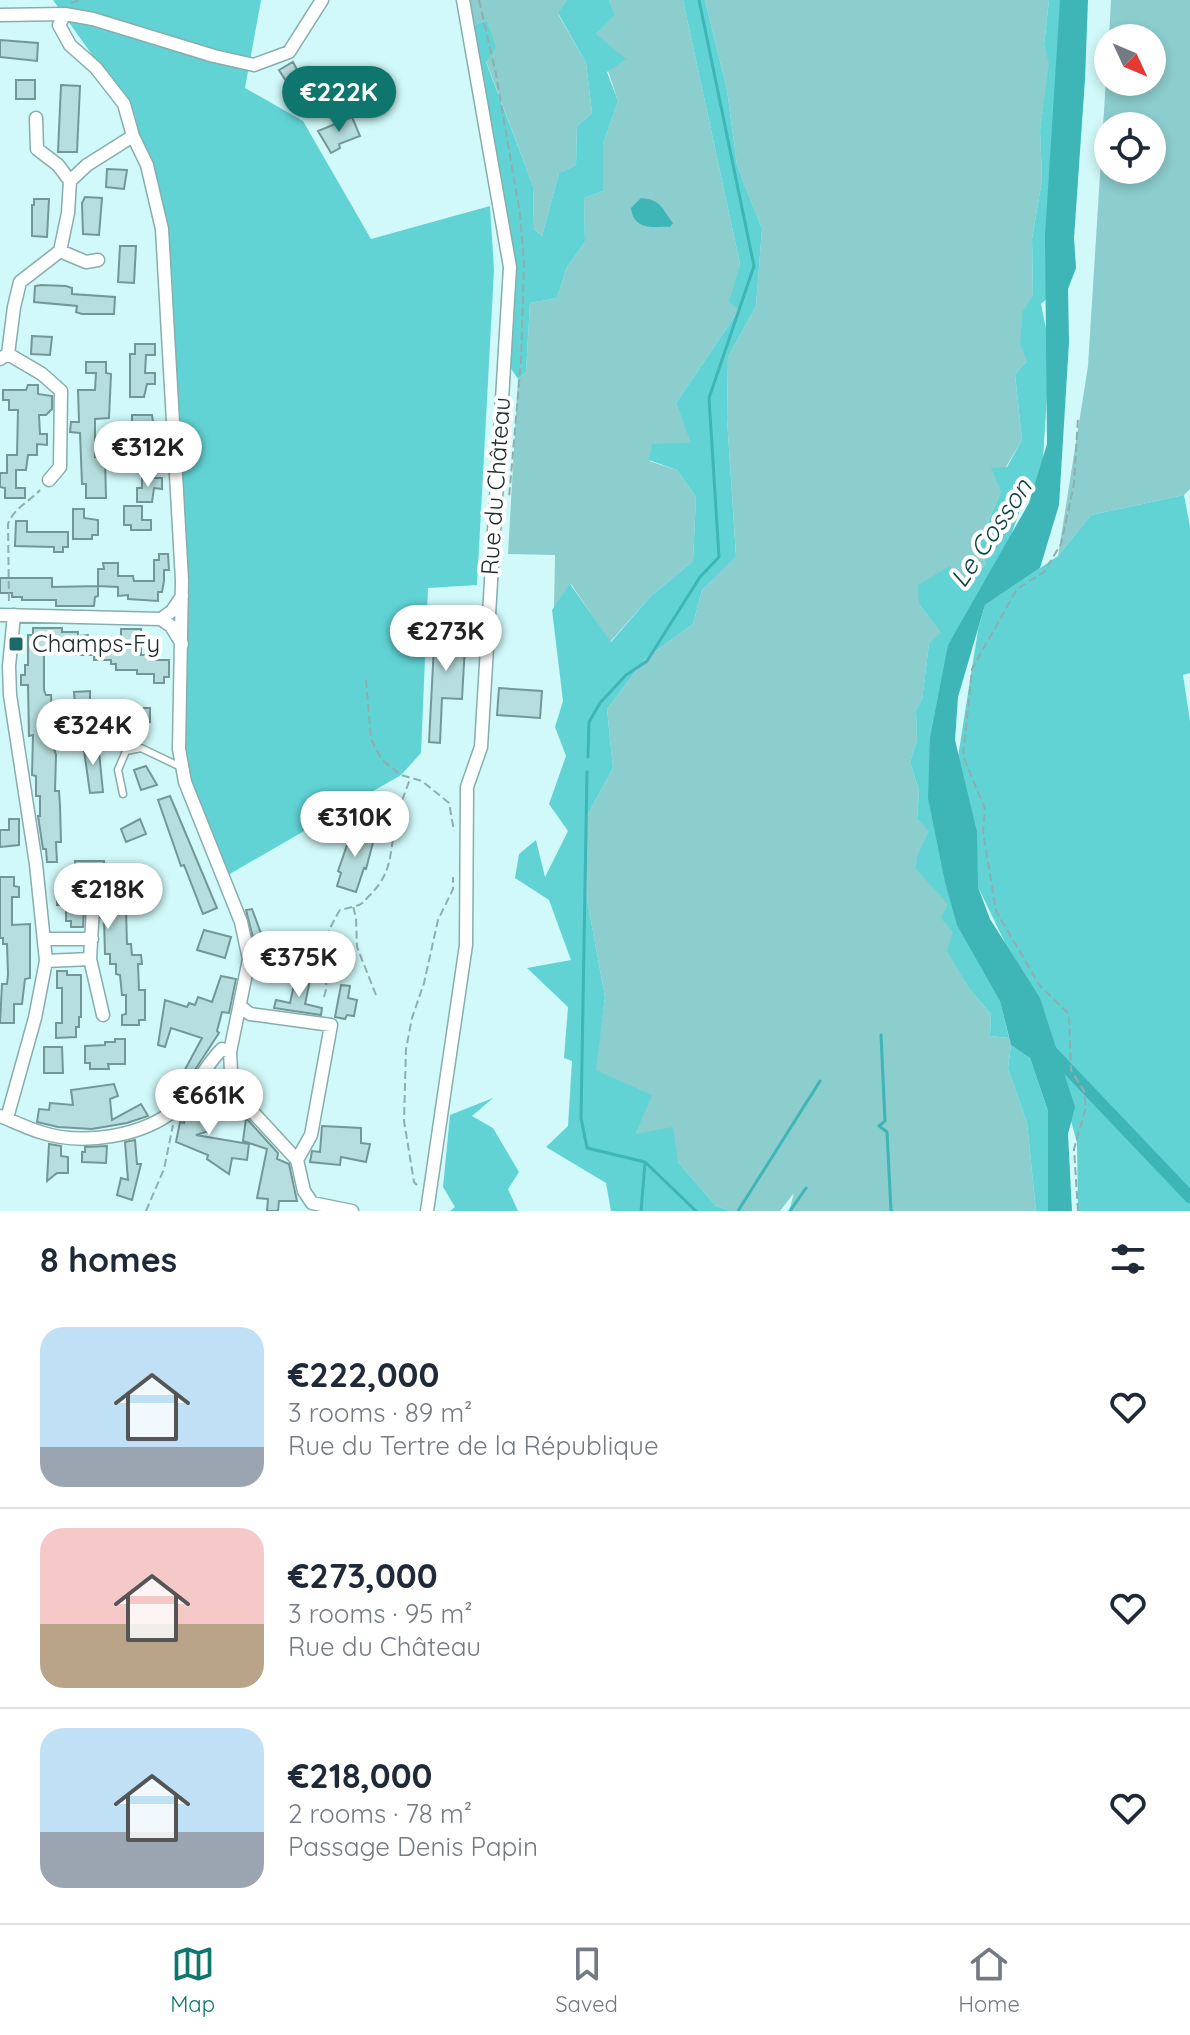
<!DOCTYPE html>
<meta charset="utf-8">
<style>
:root{--surface:#fff;--page:#f6f6f7;--text:#1f2937;--muted:#747a83;--line:#e0e1e3;--accent:#0f766e}
body{margin:0;font-family:Quicksand,sans-serif;background:var(--page);color:var(--text);height:100vh;display:flex;flex-direction:column;font-size:30px;white-space:nowrap}
*{box-sizing:border-box;margin:0}
p{font-size:26px;color:var(--muted)}
.icon{flex:none;width:44px;height:44px;fill:none;stroke:currentColor;stroke-width:2;stroke-linecap:round;stroke-linejoin:round}
.map{position:relative;height:1211px;overflow:hidden}
.sheet{display:flex;flex-direction:column;background:var(--surface);flex:1}
.sheet>*{flex:none}
.needle{width:52px;rotate:134deg}
.fabs{position:absolute;left:1094px;top:24px;display:grid;gap:16px}
.fabs a{display:grid;place-items:center;width:72px;height:72px;border-radius:50%;background:var(--surface);box-shadow:0 4px 12px #0003;font-size:40px}
.price{position:absolute;translate:-50% -68px;padding:0 18px;border-radius:28px;background:#fff;color:#222;font-size:26px;line-height:52px;filter:drop-shadow(0 2px 4px #0008)}
.price::after{content:'';position:absolute;left:50%;top:48px;width:24px;height:18px;margin-left:-12px;background:inherit;clip-path:polygon(0 0,100% 0,50% 100%)}
.price.active{background:var(--accent);color:#fff}
ul{padding:0;list-style:none}
li{display:flex;align-items:center;gap:24px;height:200px;padding:0 40px}
li+li{border-top:2px solid var(--line)}
li span{display:grid;place-items:center;flex:none;width:224px;height:160px;border-radius:24px;color:#555}
li>.icon{margin-inline-start:auto}
span .icon{width:96px;height:96px;fill:#fffc;stroke-width:1}
li b{font-size:34px}
h2{display:flex;justify-content:space-between;align-items:center;height:96px;padding:0 40px;font-size:34px}
.tab-bar{display:flex;justify-content:space-around;align-items:center;height:112px;border-top:2px solid var(--line);background:var(--surface);font-size:22px;color:var(--muted)}
.tab-bar a{display:grid;justify-items:center;gap:4px}
.tab-bar .active{color:var(--accent)}
.map>svg:first-child{display:block}
.green{fill:#8ccdcd;fill-rule:evenodd}
.forest{fill:#61d3d4}
.water{fill:#3eb5b6}
.lines{fill:none;stroke-linecap:round;stroke-linejoin:round}
.stream{stroke:#3eb5b6;stroke-width:3}
.canal{stroke:#3eb5b6;stroke-width:12}
.building{fill:#b7dede;stroke:#729796;stroke-width:2}
.service-casing{stroke:#87adad;stroke-width:9}
.minor-casing{stroke:#87adad;stroke-width:15}
.path{stroke:#8faeae;stroke-width:2;stroke-dasharray:8 4;stroke-linecap:butt}
.service{stroke:#fff;stroke-width:6}
.minor{stroke:#fff;stroke-width:12}
.poi-dot{fill:#1b6869;stroke:#fff;stroke-width:3}
.labels{text-anchor:middle;stroke-width:8;stroke-linejoin:round;paint-order:stroke}
.street-label{font-size:24px;fill:#1b2a2a;stroke:#fff}
.poi-label{font-size:24px;fill:#1b2a2a;stroke:#fff;text-anchor:start}
.water-label{font-size:26px;font-style:italic;fill:#0b4142;stroke:#fff}
</style>
<div class="map">
<svg width="1190" height="1211" viewBox="0 0 1190 1211">
<rect width="100%" height="100%" fill="#d1f9f9"/>
<path class="green" d="M469,0H567L558,14L586,63L592,113L577,126L576,165L559,173L542,236L534,229L533,186L486,61L495,47L487,20L474,25Z
M609,0H683L740,264L730,302L739,310L676,403L692,443L649,461L677,470L696,497L693,561L650,597L610,642L571,584L554,608L555,555L508,554L518,379L526,372L530,303L557,298L567,267L585,242L584,198L603,191V144L618,101L596,34L613,15Z
M705,0H1049L1044,45L1050,64L1040,130L1042,180L1032,239L1033,297L1023,310L1027,361L1015,374L1022,440L1006,467L1001,491L978,546L986,564L962,588L919,604L942,634L929,643L922,701L916,710L917,741L910,762L919,791L917,819L930,831L917,855V869L949,904L953,932L972,992L991,1014L990,1036L1009,1038L1011,1045L1008,1068L1027,1123L1036,1211H789L794,1193L780,1211H731L716,1206L678,1162L636,1134L651,1095L595,1070L605,997L584,883L587,816L613,768L607,709L645,659L693,624L702,590L736,555L727,418L728,357L756,306L762,229L737,165L727,90Z
M1111,0H1190V489L1184,495L1091,515L1058,556L1088,366L1108,47V82H1152V38H1109ZM1108,126H1152V170H1108Z"/>
<path class="forest" d="M53,0H261L245,88L303,121L371,239L490,206L494,270L477,585L428,588L421,753L401,775L228,875L180,776L168,264L135,115Z
M567,0H609L614,15L596,34L626,59L607,72L618,101L603,144V191L584,198L585,242L567,267L557,298L530,303L526,372L518,379L510,367L514,256L474,25L487,20L496,47L486,62L533,186L534,229L542,236L559,173L576,165L577,126L592,113L586,63L558,13Z
M683,0H705L727,90L737,165L762,229L756,306L728,357L727,418L736,556L702,590L693,624L645,659L607,709L613,768L587,816L584,883L605,997L596,1070L652,1095L636,1134L673,1127L678,1162L716,1206L731,1211H611L606,1183L546,1147L568,1126L572,1061L564,1058L568,1007L527,968L571,960L549,900L515,878L519,854L536,840L545,877L568,831L549,804L566,756L555,727L563,701L552,610L570,584L611,642L650,597L693,561L696,497L677,470L649,460L652,444L691,443L676,403L739,310L729,302L740,264Z
M1049,0H1068L1050,296L1041,304L1050,348L1041,490L1026,493L1005,553L948,645L938,737L1009,1038L990,1036L991,1014L972,992L947,951L953,932L941,918L948,904L916,869L917,855L929,831L917,819L919,791L910,762L917,741L916,710L922,700L929,643L941,633L919,604L918,585L950,566L962,588L986,564L978,546L1001,491L991,468L1007,467L1022,440L1015,374L1027,361L1020,343L1023,310L1033,296L1032,239L1042,180L1040,130L1049,64L1044,45Z
M1184,495L1190,527V673L1183,675L1190,721V1211H1078L1077,1143L1045,1025L978,887L954,782L978,630L985,605L1058,556L1091,515Z
M1011,1045L1030,1058L1048,1111V1211H1036L1027,1123L1008,1068Z
M493,1098L472,1116L493,1128L519,1172L508,1189L518,1211H450L455,1207L443,1187L450,1115Z"/>
<path class="water" d="M1060,0H1088L1085,79L1074,238L1076,268L1068,289L1069,342L1059,505L1040,568L985,605L958,697L955,740L977,832L978,887L990,919L1040,998L1075,1107L1068,1134L1072,1211H1048V1111L1030,1058L1011,1045L1000,1001L957,925L945,882L928,798L930,738L948,645L1029,503L1047,444L1045,236Z
M641,198C662,200 662,209 673,223L670,227C655,226 634,232 631,208Z"/>
<g class="lines">
<path class="stream" d="M588,757L589,722L600,703L626,675L647,661L700,577L719,557L709,398L754,266L699,0
M587,772L581,1118L587,1148L645,1162L696,1211
M881,1035L885,1121L879,1126L887,1132L891,1211
M641,1211L645,1163
M738,1211L820,1081
M790,1211L806,1188"/>
<path class="canal" d="M1051,1051L1190,1197"/>
</g>
<path class="building" d="M0,40L38,43L37,61L0,57Z
M293,62L311,97L300,103L279,70Z
M16,80H35V99H16Z
M61,85L80,86L77,152H58Z
M352,117L360,136L339,144L340,148L331,153L318,131Z
M107,169L127,170L124,189L106,187Z
M85,197L102,198L99,235L83,234L82,203Z
M34,199H49L47,237L32,236V205H34Z
M120,246H136L134,283L118,282Z
M41,285L66,286L72,288V294L115,297L114,314H82L76,312L77,306L34,302L35,286Z
M32,336L52,337L50,355L31,354Z
M135,344H155V355H146L145,373H155V384H147L144,397H130V354H135Z
M86,362H106V373L111,374L109,418L95,419V457L105,458L106,498H86V484H82L80,433L70,432L71,422H79L78,390H95L96,373H86Z
M28,385H38V394L52,396V409L46,415H39L40,434H47V445L37,444V455H28L26,470H16V488H25V498H5V488L0,487V473H7V455H17L18,410H9V400H3V390H26Z
M132,415H152L154,429H162V440H157V455H147V469H131L132,455H136L137,429H132Z
M142,478H162V489L154,488L152,502H137V488H142Z
M124,506H142V520H151V530H131V525H124Z
M73,509H84V518L98,520V535H92V539H73Z
M16,521H27V532H68V547H63V552H54V547L15,546Z
M159,554H168L169,570H164V581L162,592H158V601L128,599V595L118,596V587L98,586V569H104L103,563H118V576H133L134,581H154V560H159Z
M0,578H52V587L98,586V596L95,597L94,606H56V600H22V597H12V593H0Z
M435,626L466,628L462,699L442,698L440,743L429,742Z
M33,628H62V632H78V636L88,635V640L121,641V629H141V655H150V660H169V677H164V683H154V674H137V670H116V664H111V660H94V655H73V651H44V690L46,695H51L53,745L56,755L55,791H59L60,806L61,842H56L57,862H47L46,849H43L38,816H40V796H36V776L32,775L33,735L29,736L28,685H21V675H25V665H28V635H33Z
M499,688L542,691L540,718L497,715Z
M90,691V717L76,719L74,692Z
M116,708H150V722H116Z
M98,742L103,792L90,793L83,743Z
M146,766L157,785L141,790L134,770Z
M170,796L217,908L203,914L184,865L181,866L158,800Z
M9,819H19V845L0,847V830H9Z
M140,819L146,834L126,842L121,829Z
M353,828L375,835L366,869L364,868L356,892L337,886L341,873L338,871Z
M75,861H104V867H110V884H117V889L123,890V910H126L127,944H131L132,955H141L142,964H138L139,990H145V1020H139V1025H122V1015L126,1014V995H122L120,975L116,974V964H110V954H105L104,918H101L103,890L100,880L80,881V908H84L83,927H71V921H66V905H57V890H63L62,884H70V867H75Z
M0,877H14V886L19,887V897H12V925L30,924V978L25,979L22,1004H14V1023H0L2,984H7L8,974L7,944H3V938H0Z
M252,909L265,944L271,946L270,958L258,957L246,910Z
M204,930L231,937L225,958L197,950Z
M57,971H67V975H81V1017H79V1027H76V1037L56,1038V1023H62V988H57Z
M221,976L236,979L229,1013L222,1012L217,1031L219,1033L189,1079L182,1075L202,1038L171,1028L165,1047L158,1045L165,1000L187,1007L189,1003L195,1005L198,997L212,1002Z
M296,976L310,980L305,1004L322,1008L321,1015L274,1008L276,1000L290,1003Z
M341,985L350,986L348,998L357,1000L354,1016L347,1015L345,1019L335,1017Z
M115,1039H125V1064H108L109,1069H90V1063H85V1046L105,1045V1042H115Z
M44,1047H62L63,1073H44Z
M114,1084L118,1096L110,1099L112,1120L141,1104L148,1116L127,1123L92,1129L58,1127L37,1122L39,1109L49,1110L50,1103L73,1105L71,1090Z
M200,1095L210,1097L208,1106L215,1108L209,1131L196,1135L249,1144L247,1160L232,1158L229,1174L207,1159L208,1155L176,1142L180,1122L184,1123L187,1110L194,1103H196Z
M246,1118L278,1153L277,1159L289,1164L297,1201H279L278,1211H267L268,1199L257,1198L267,1149L243,1141Z
M322,1126L361,1128V1143L370,1144L366,1162L341,1157L340,1165L310,1162L312,1151L320,1152Z
M135,1140L137,1164H141L132,1200L117,1195L121,1178L128,1180L125,1142Z
M49,1144L61,1146V1156L68,1157V1173H57L47,1181Z
M107,1146L106,1163L82,1162V1152H85V1147Z"/>
<g class="lines">
<defs>
<path id="service" d="M123,794L118,770L126,751L141,748L183,768"/>
<path id="minor" d="M65,14L59,25L70,45L96,68L124,104L133,136L147,165L162,229L182,580L179,749L185,782L241,922L249,959L230,1052L231,1071L237,1095L297,1160L304,1191L312,1203L352,1211
M0,15L65,14L93,19L214,56L254,65L289,52L322,0
M36,118L37,149L58,165L70,181
M60,251L86,262L98,260
M8,354L42,374L61,391L60,467L49,480
M0,359L8,354L14,307L20,282L60,251L68,213L70,181L87,165L133,136
M0,615L161,619L172,611L182,596
M161,619L171,626L182,644
M45,939H92
M90,959L94,890
M46,961L90,959L103,1015
M241,1007L250,1014L331,1025L311,1135L297,1160
M0,1116C13,1121 27,1128 40,1132C82,1146 143,1137 177,1108C195,1091 204,1066 222,1049L230,1052
M7,1118L35,1018L46,961L36,864L10,695L9,666L14,615
M427,1211L466,945L467,787L481,747L510,267L463,0"/>
</defs>
<use href="#service" class="service-casing"/>
<use href="#minor" class="minor-casing"/>
<path class="path" d="M479,0L496,74L520,214L524,264L521,361L509,498
M71,3L80,0
M9,601L8,524C13,509 30,501 40,490
M366,680L371,739L382,760L401,775L422,781L449,803L454,831
M376,995L357,947L356,918L353,906C361,906 363,903 368,897C394,872 389,853 396,822C399,807 405,793 410,779
M324,997C329,981 325,980 322,965C320,948 331,924 340,910L352,907
M417,1185L414,1182L404,1121L406,1049L412,1018L424,983L438,920L453,889V877
M146,1211L164,1169L173,1125
M1078,1211L1074,1149L1086,1107L1084,1091L1071,1070L1069,1014L1040,986L996,911L983,832L985,809L963,756L972,669L1017,589L1044,572L1061,544L1074,484L1078,418"/>
<use href="#service" class="service"/>
<use href="#minor" class="minor"/>
</g>
<rect class="poi-dot" x="8" y="636" width="16" height="16" rx="4"/>
<g class="labels">
<g class="street-label">
<text transform="translate(496 486) rotate(-86)" y="8">Rue du Château</text>
</g>
<g class="poi-label">
<text x="32" y="652">Champs-Fy</text>
</g>
<g class="water-label">
<text transform="translate(991 533) rotate(-56)" y="9">Le Cosson</text>
</g>
</g>
</svg>
<div class="fabs">
<a><svg class="needle" viewBox="-14 -14 28 28"><path d="M0-13l5 13h-10z" fill="#e53935"/><path d="M0 13l5-13h-10z" fill="#747a83"/></svg></a>
<a><svg class="icon" aria-label="locate" viewBox="0 0 24 24"><circle cx="12" cy="12" r="6"/><path d="M12 2v4M12 18v4M2 12h4M18 12h4"/></svg></a>
</div>
<b class="price active" style="left:339px;top:134px">€222K</b>
<b class="price" style="left:148px;top:489px">€312K</b>
<b class="price" style="left:446px;top:673px">€273K</b>
<b class="price" style="left:93px;top:767px">€324K</b>
<b class="price" style="left:355px;top:859px">€310K</b>
<b class="price" style="left:108px;top:931px">€218K</b>
<b class="price" style="left:299px;top:999px">€375K</b>
<b class="price" style="left:209px;top:1137px">€661K</b>
</div>
<section class="sheet">
<h2>8 homes<svg class="icon" aria-label="filters" viewBox="0 0 24 24"><path d="M4 7h16M4 17h16"/><circle cx="9" cy="7" r="2"/><circle cx="15" cy="17" r="2"/></svg></h2>
<ul>
<li><span style="background:linear-gradient(#bfe0f5 75%,#9aa5b1 0)"><svg class="icon" aria-label="home" viewBox="0 0 24 24"><path d="M3 11l9-7 9 7M6 9v11h12V9"/></svg></span><div><b>€222,000</b><p>3 rooms · 89 m²</p><p>Rue du Tertre de la République</p></div><svg class="icon" aria-label="heart" viewBox="0 0 24 24"><path d="M12 20l-8-8c-3-5 5-10 8-4 3-6 11-1 8 4z"/></svg></li>
<li><span style="background:linear-gradient(#f6c9c9 60%,#b9a48a 0)"><svg class="icon" aria-label="home" viewBox="0 0 24 24"><path d="M3 11l9-7 9 7M6 9v11h12V9"/></svg></span><div><b>€273,000</b><p>3 rooms · 95 m²</p><p>Rue du Château</p></div><svg class="icon" aria-label="heart" viewBox="0 0 24 24"><path d="M12 20l-8-8c-3-5 5-10 8-4 3-6 11-1 8 4z"/></svg></li>
<li><span style="background:linear-gradient(#bfe0f5 65%,#9aa5b1 0)"><svg class="icon" aria-label="home" viewBox="0 0 24 24"><path d="M3 11l9-7 9 7M6 9v11h12V9"/></svg></span><div><b>€218,000</b><p>2 rooms · 78 m²</p><p>Passage Denis Papin</p></div><svg class="icon" aria-label="heart" viewBox="0 0 24 24"><path d="M12 20l-8-8c-3-5 5-10 8-4 3-6 11-1 8 4z"/></svg></li>
</ul>
</section>
<nav class="tab-bar">
<a class="active"><svg class="icon" aria-label="map" viewBox="0 0 24 24"><path d="M3 6l6-2 6 2 6-2v14l-6 2-6-2-6 2zM9 4v14M15 6v14"/></svg>Map</a>
<a><svg class="icon" aria-label="saved" viewBox="0 0 24 24"><path d="M7 4h10v16l-5-4-5 4z"/></svg>Saved</a>
<a><svg class="icon" aria-label="home" viewBox="0 0 24 24"><path d="M3 11l9-7 9 7M6 9v11h12V9"/></svg>Home</a>
</nav>
